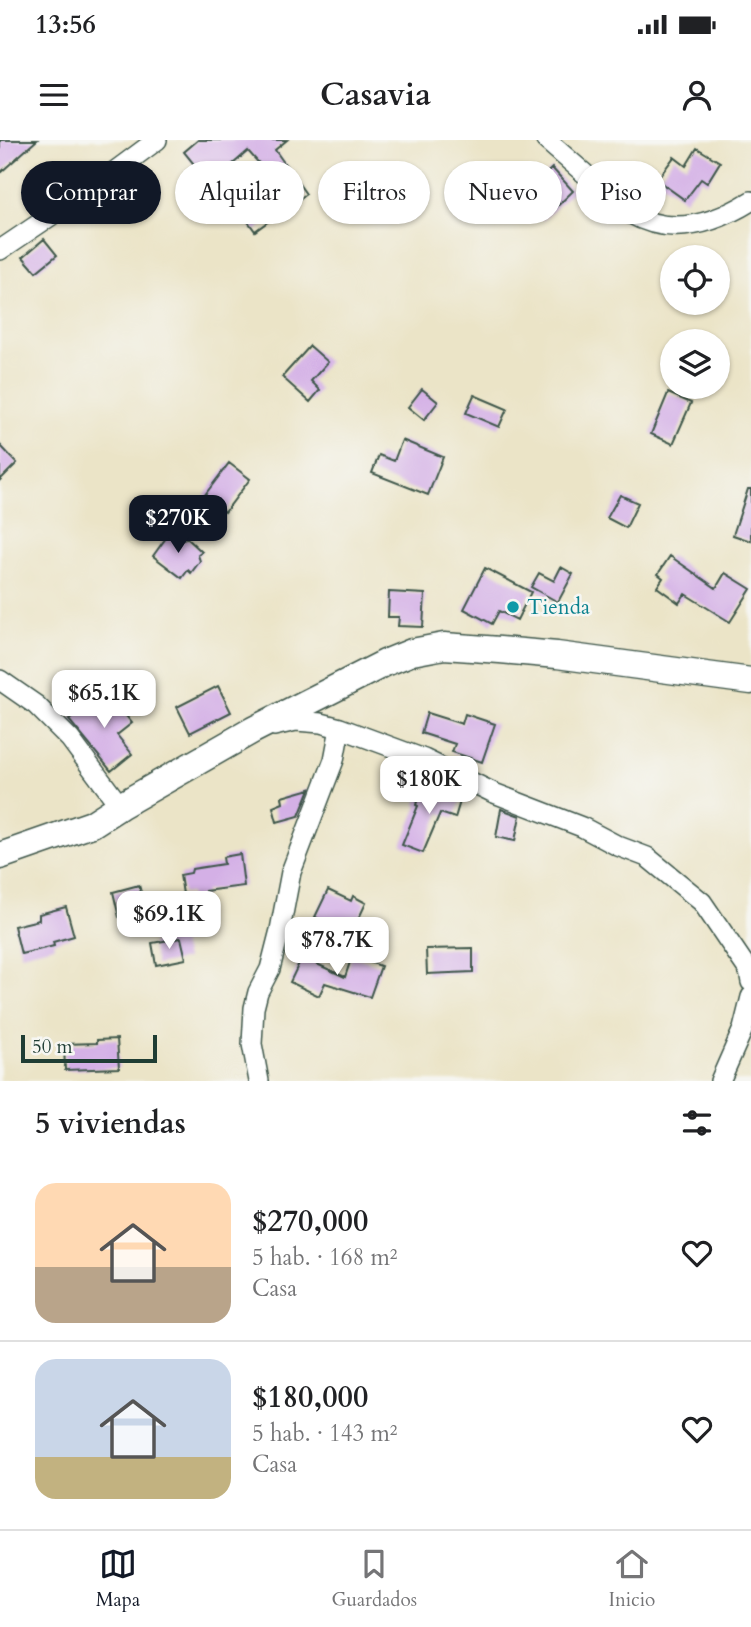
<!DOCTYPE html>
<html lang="es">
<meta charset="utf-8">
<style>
:root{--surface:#fff;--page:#f6f6f6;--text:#202124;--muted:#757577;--line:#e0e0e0;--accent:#111827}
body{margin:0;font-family:Cardo,serif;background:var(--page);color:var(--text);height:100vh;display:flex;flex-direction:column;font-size:26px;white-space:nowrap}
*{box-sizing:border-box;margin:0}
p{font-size:23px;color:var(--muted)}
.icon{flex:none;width:38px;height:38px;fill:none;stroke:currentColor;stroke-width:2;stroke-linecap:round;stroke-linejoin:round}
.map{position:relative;height:941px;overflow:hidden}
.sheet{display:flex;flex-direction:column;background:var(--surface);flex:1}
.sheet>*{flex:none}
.banner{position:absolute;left:21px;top:21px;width:710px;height:63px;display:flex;gap:14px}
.fabs{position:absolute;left:660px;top:105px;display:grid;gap:14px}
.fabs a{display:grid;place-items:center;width:70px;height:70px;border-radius:50%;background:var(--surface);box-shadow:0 2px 5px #0004;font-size:35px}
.scale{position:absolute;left:21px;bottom:18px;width:136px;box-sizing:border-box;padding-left:7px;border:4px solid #1f3d34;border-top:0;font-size:19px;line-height:24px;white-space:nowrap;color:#1f3d34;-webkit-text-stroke:5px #f6f6f2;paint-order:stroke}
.price{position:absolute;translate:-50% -60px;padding:0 16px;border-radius:14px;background:#fff;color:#222;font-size:23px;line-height:46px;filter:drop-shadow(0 2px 4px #0008)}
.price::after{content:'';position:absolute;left:50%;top:42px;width:21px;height:16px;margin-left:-10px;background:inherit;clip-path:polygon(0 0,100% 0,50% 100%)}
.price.active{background:var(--accent);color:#fff}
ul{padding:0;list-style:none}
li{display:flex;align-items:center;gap:21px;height:175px;padding:0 35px}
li+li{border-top:2px solid var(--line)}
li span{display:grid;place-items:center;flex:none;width:196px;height:140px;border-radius:21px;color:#555}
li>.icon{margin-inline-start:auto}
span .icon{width:84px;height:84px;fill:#fffc;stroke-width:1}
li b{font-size:30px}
h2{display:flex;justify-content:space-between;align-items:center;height:84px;padding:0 35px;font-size:30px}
.tag{padding:0 24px;border-radius:32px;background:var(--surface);box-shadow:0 2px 5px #0004;font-size:24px;line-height:63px}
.tag.active{background:var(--accent);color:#fff}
.status{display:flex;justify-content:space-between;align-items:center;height:49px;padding:0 35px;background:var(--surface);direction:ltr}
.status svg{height:19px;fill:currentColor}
header{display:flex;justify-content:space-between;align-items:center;height:91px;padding:0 35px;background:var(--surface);font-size:32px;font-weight:700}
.menu{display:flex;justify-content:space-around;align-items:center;height:98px;border-top:2px solid var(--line);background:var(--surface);font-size:19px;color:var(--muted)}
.menu a{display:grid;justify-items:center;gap:4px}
.menu .active{color:var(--accent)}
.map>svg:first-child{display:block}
.building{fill:#d4b0e6}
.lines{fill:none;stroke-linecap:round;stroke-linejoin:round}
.street-casing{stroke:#3e564a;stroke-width:22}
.secondary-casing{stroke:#3e564a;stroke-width:29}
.street{stroke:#fff;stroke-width:19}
.secondary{stroke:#fff;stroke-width:26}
.culture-dot{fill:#0f9aa8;stroke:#f6f6f2;stroke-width:2.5}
.labels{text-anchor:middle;stroke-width:5;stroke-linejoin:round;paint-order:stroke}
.culture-label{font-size:21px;fill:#0d838f;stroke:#f6f6f2;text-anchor:start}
</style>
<div class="status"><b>13:56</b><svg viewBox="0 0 49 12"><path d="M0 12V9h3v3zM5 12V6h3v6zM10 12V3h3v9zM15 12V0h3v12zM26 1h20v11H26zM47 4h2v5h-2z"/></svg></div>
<header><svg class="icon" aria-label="menu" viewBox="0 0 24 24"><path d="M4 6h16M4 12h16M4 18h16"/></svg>Casavia<svg class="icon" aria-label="person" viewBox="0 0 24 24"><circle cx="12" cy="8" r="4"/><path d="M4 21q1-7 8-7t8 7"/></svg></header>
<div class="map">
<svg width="751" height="941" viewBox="0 0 751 941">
<rect width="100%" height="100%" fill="#f6f6f2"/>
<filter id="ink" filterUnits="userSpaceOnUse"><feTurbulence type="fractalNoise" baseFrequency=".0143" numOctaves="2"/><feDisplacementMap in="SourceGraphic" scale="14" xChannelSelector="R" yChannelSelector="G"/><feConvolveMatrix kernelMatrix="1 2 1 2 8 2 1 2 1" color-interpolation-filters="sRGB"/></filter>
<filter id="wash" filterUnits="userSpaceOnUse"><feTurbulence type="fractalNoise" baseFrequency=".00686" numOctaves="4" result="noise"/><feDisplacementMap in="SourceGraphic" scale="28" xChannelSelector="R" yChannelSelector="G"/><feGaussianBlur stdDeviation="1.57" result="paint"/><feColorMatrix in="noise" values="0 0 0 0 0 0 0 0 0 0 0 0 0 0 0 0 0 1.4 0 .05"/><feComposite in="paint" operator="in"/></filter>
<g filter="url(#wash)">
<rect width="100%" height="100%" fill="#ebe4c7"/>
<g id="blocks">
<path class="building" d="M0,0H37L0,33Z
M198,0H287L275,10L306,54L255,91L241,72L249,65L245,60L273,39L248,11L210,44L184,12Z
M697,8L720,22L707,43L701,39L685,60L657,40L674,17L686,26Z
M552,28L573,51L543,80L522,57Z
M44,99L57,115L36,132L23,117Z
M310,206L328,222L311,241L320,250L310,262L282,237Z
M422,249L438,262L424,280L408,267Z
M668,253L691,263L673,304L651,294Z
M474,255L507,269L499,287L466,273Z
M402,300L443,317L428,355L372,333L379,315L394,321Z
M0,305L17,323L0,340Z
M229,323L250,339L225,372L204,356Z
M748,349H751V401L733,395Z
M620,355L638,363L626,388L607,378Z
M171,391L183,400L187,398L202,412L198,415L200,421L191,433L188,430L182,438L153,416Z
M670,416L716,448L725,433L751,449L730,482L685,454L679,463L657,447L663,438L658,434Z
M561,427L573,434L558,462L531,447L539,433L554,441Z
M485,428L531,452L517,480L499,471L492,484L464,469Z
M389,452L425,454L423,487L398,486L399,477H388Z
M218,546L231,572L190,593L177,567Z
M106,551L132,583L117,595L132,614L111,631L69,580Z
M427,573L462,584L465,574L495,584L482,622L452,612L455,604L421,593Z
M422,645L461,658L455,678L440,673L423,713L402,705L418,666L416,665Z
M310,649L299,676L277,682L273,667L283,663L282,657Z
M501,669L520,676L515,701L496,697Z
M240,714L244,746L205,751V756L191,758L190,753L183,754L180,735L191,733L192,729L224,724L223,717Z
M139,745L146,771L119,777L113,752Z
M328,750L351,761L353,756L366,763L351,795L315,777Z
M66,767L74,796L53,802L54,806L21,814L14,786L39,780V774Z
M181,798L186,819L156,825L152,803Z
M473,808V832L427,834L426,809Z
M352,816L381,826L370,857L325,843L319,856L290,842L302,817L345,837Z
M117,899L119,928L65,930L64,904L97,903V900Z"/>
</g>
</g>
<g filter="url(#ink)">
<use href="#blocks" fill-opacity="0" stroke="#3e564a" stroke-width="2"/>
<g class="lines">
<defs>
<path id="street" d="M546,0L631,74C671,97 714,84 751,61
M0,110L95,46L157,0
M0,540L36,565L70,599L120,666
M274,586L296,581L321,583L340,588L424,619L494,653L582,687L618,706L647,717L702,762L749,831L751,842
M259,941L252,904L254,868L258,852L270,829L280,790L291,732L334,620L340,588
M720,941L743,889L751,857"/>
<path id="secondary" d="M0,716L92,684L120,666L253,590L385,523L412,512L444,506L500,510L557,515L751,541"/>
</defs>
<use href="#street" class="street-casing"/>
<use href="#secondary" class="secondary-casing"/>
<use href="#street" class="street"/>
<use href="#secondary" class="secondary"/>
</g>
</g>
<circle class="culture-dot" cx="513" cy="467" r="7"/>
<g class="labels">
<g class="culture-label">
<text x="527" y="474">Tienda</text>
</g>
</g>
</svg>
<div class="fabs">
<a><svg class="icon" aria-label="locate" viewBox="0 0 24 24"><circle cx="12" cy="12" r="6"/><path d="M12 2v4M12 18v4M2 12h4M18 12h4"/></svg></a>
<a><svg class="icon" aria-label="layers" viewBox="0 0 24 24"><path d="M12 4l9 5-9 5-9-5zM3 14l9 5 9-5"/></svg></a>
</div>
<div class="scale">50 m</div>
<b class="price active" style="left:178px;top:415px">$270K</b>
<b class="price" style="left:104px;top:590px">$65.1K</b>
<b class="price" style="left:429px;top:676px">$180K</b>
<b class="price" style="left:169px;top:811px">$69.1K</b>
<b class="price" style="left:337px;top:837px">$78.7K</b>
<div class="banner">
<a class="tag active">Comprar</a>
<a class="tag">Alquilar</a>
<a class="tag">Filtros</a>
<a class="tag">Nuevo</a>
<a class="tag">Piso</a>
</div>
</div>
<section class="sheet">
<h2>5 viviendas<svg class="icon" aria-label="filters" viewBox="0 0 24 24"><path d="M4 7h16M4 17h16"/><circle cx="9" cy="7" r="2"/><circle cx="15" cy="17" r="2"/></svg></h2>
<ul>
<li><span style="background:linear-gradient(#ffd9b3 60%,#b9a48a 0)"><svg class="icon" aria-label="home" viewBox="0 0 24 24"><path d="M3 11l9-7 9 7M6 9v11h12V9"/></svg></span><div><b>$270,000</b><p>5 hab. · 168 m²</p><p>Casa</p></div><svg class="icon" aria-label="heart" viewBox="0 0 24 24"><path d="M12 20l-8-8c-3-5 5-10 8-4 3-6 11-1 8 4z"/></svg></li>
<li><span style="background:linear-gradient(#c9d6e8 70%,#c2b280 0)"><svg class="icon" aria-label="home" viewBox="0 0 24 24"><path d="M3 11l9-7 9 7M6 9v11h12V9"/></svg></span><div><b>$180,000</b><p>5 hab. · 143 m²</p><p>Casa</p></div><svg class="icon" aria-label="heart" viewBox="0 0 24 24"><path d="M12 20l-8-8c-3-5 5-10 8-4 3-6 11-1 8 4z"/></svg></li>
</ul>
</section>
<nav class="menu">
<a class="active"><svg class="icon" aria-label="map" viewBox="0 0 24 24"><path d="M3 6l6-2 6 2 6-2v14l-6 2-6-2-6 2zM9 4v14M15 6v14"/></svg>Mapa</a>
<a><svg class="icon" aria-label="saved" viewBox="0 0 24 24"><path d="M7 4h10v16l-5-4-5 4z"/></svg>Guardados</a>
<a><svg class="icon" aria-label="home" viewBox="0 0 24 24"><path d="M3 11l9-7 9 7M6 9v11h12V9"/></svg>Inicio</a>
</nav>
